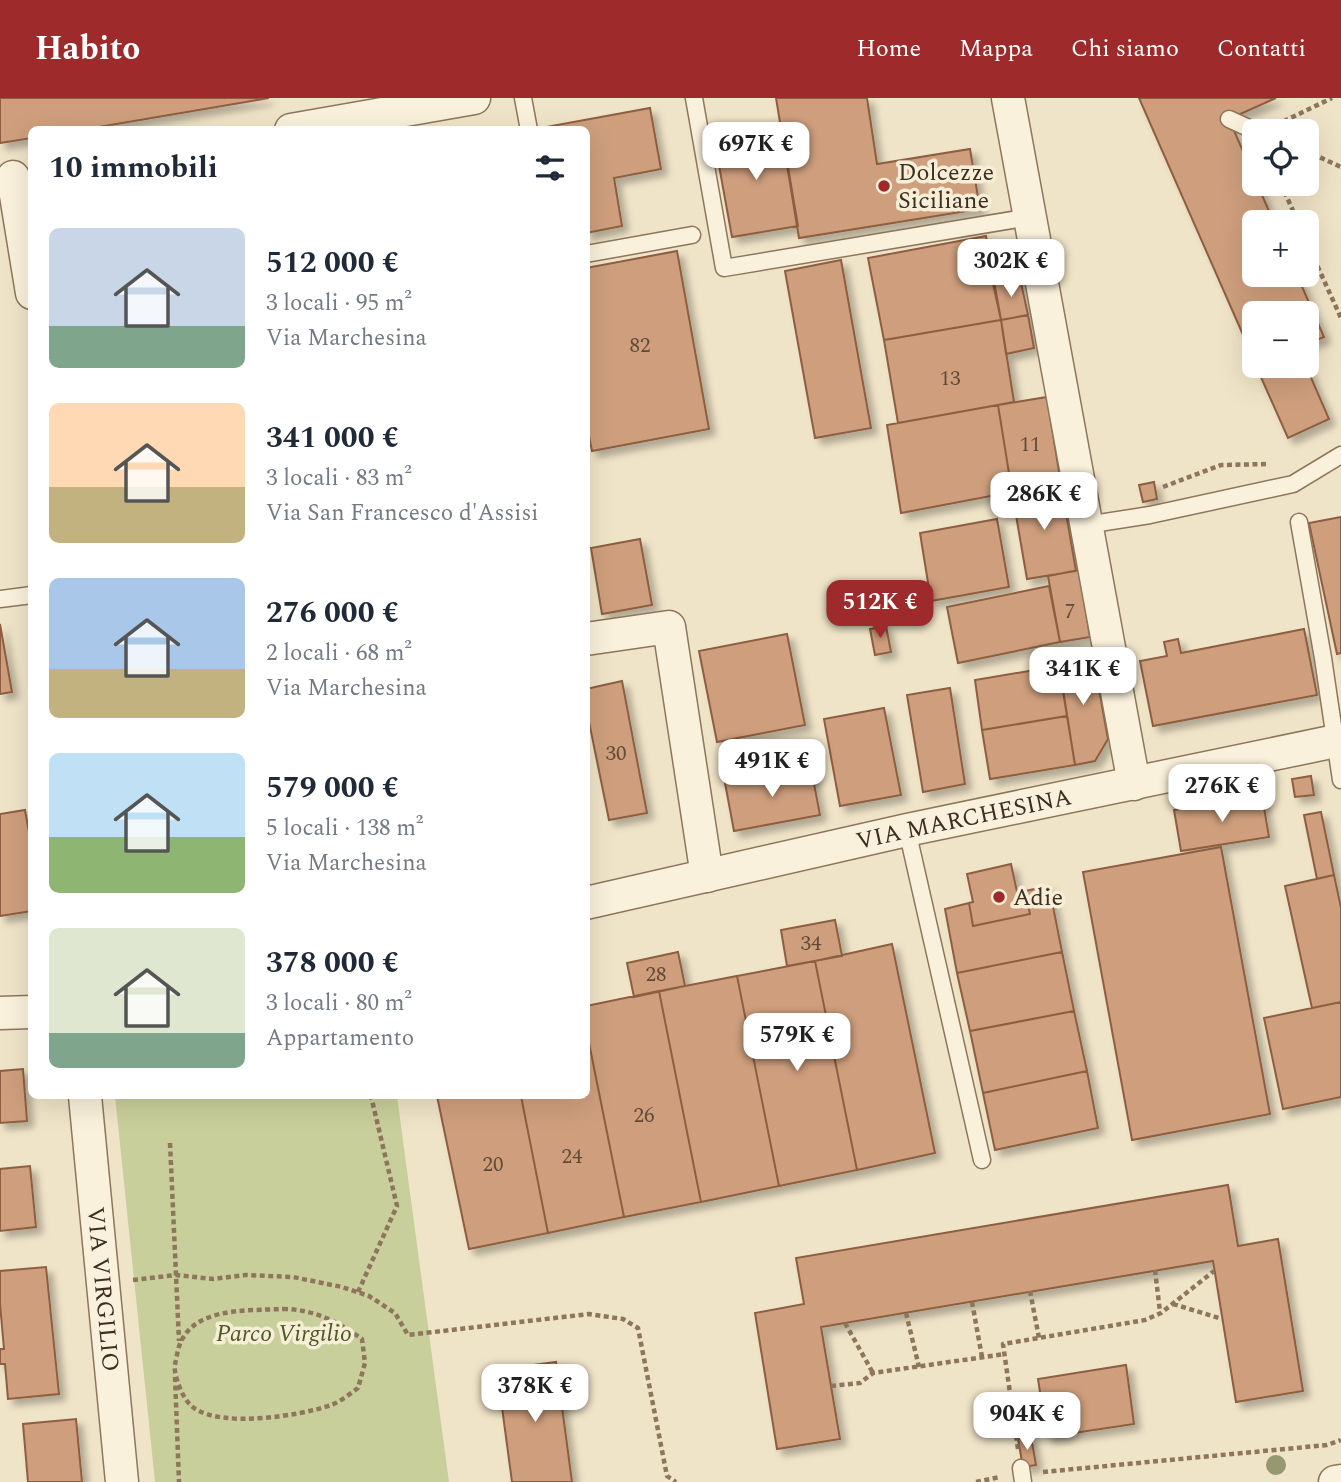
<!DOCTYPE html>
<html lang="it">
<meta charset="utf-8">
<style>
:root{--surface:#fff;--page:#f2f2f3;--text:#1f2937;--muted:#747a83;--accent:#9e2a2b}
body{margin:0;font-family:Spectral,serif;background:var(--page);color:var(--text);height:100vh;display:flex;flex-direction:column;font-size:26px;white-space:nowrap}
*{box-sizing:border-box;margin:0}
p{font-size:23px;color:var(--muted)}
.icon{flex:none;width:38px;height:38px;fill:none;stroke:currentColor;stroke-width:2;stroke-linecap:round;stroke-linejoin:round}
.map{position:relative;flex:1;overflow:hidden}
.panel{position:absolute;left:28px;top:28px;width:562px;height:973px;display:flex;flex-direction:column;background:var(--surface);border-radius:10px;box-shadow:0 7px 28px #0002}
.panel>*{flex:none}
.controls{position:absolute;left:1242px;top:21px;display:grid;gap:14px}
.controls a{display:grid;place-items:center;width:77px;height:77px;border-radius:10px;background:var(--surface);box-shadow:0 7px 28px #0002;font-size:35px}
.price{position:absolute;translate:-50% -60px;padding:0 16px;border-radius:14px;background:#fff;color:#222;font-size:23px;line-height:46px;filter:drop-shadow(0 2px 4px #0008)}
.price::after{content:'';position:absolute;left:50%;top:42px;width:21px;height:16px;margin-left:-10px;background:inherit;clip-path:polygon(0 0,100% 0,50% 100%)}
.price.current{background:var(--accent);color:#fff}
ul{padding:0;list-style:none}
li{display:flex;align-items:center;gap:21px;height:175px;padding:0 21px}
li span{display:grid;place-items:center;flex:none;width:196px;height:140px;border-radius:10px;color:#555}
li>.icon{margin-inline-start:auto}
span .icon{width:84px;height:84px;fill:#fffc;stroke-width:1}
li b{font-size:30px}
h2{display:flex;justify-content:space-between;align-items:center;height:84px;padding:0 21px;font-size:30px}
header{display:flex;align-items:center;gap:42px;box-sizing:border-box;height:98px;padding:0 35px;background:var(--accent);color:#fff}
header strong{font-size:33px}
nav{display:flex;gap:38px;margin-inline-start:auto;font-size:24px}
.map>svg:first-child{display:block}
.green{fill:#c9cf9b}
.building{fill:#cf9f7d;stroke:#8d5f41;stroke-width:2;filter:url(#shadow)}
.lines{fill:none;stroke-linecap:round;stroke-linejoin:round}
.service-casing{stroke:#8d765c;stroke-width:19}
.minor-casing{stroke:#8d765c;stroke-width:35}
.path{stroke:#8d765c;stroke-width:4.5;stroke-dasharray:5 3.5;stroke-linecap:butt}
.service{stroke:#faf1dc;stroke-width:16}
.minor{stroke:#faf1dc;stroke-width:32}
.tree{fill:#96986f}
.poi-dot{fill:#9e2a2b;stroke:#f7eed8;stroke-width:2.5}
.labels{text-anchor:middle;stroke-width:7;stroke-linejoin:round;paint-order:stroke}
.number-label{font-size:21px;fill:#624a37}
.poi-label{font-size:24px;fill:#3d2e20;stroke:#f7eed8;text-anchor:start}
.street-label{font-size:24px;fill:#3d2e20;stroke:#f7eed8}
.park-label{font-size:24px;font-style:italic;fill:#4d5a26;stroke:#f7eed8}
</style>
<header>
<strong>Habito</strong>
<nav><a>Home</a><a>Mappa</a><a>Chi siamo</a><a>Contatti</a></nav>
</header>
<div class="map">
<svg width="1341" height="1384" viewBox="0 0 1341 1384">
<defs>
<filter id="shadow"><feDropShadow dx="6" dy="6" stdDeviation="3.5" flood-color="#0004"/></filter>
</defs>
<rect width="100%" height="100%" fill="#f0e4c8"/>
<path class="green" d="M115,998H397L449,1384H155Z"/>
<path class="building" d="M0,0H269L81,32H32V40L0,45Z
M776,0H867L877,66L970,51L980,111L799,140Z
M1139,0H1276L1229,21L1255,81V86H1257L1274,124H1255V177H1297L1324,239L1307,246V215H1255V264Z
M650,10L661,71L614,80L622,128L586,135V32H546V29Z
M781,28L798,128L732,139L714,40Z
M986,138L1001,222L884,242L868,160Z
M677,153L709,331L592,353L586,323V170Z
M841,162L871,330L815,340L785,173Z
M1020,180L1028,217L1001,222L993,186Z
M1028,217L1034,250L1006,256L1001,222Z
M1001,222L1014,304L898,325L884,242Z
M1256,268H1306L1329,321L1288,340Z
M1047,299L1061,386L1012,394L998,307Z
M998,307L1012,394L901,415L887,327Z
M1154,384L1157,401L1143,404L1139,387Z
M1061,386L1076,473L1027,481L1012,394Z
M1341,419V555L1337,556L1309,425Z
M997,421L1009,489L931,503L920,435Z
M640,441L652,507L602,516L591,450Z
M1079,472L1090,539L1060,544L1048,478Z
M1049,488L1060,544L958,565L947,509Z
M0,526L12,594L0,596Z
M886,528L891,554L875,557L870,531Z
M1304,531L1317,597L1153,628L1140,563L1167,558L1164,544L1178,541L1181,555Z
M787,536L805,627L717,644L699,553Z
M1092,553L1108,641L1095,663L1075,667L1058,560Z
M1059,568L1067,618L982,632L975,582Z
M622,583L647,715L609,722L586,609V591Z
M950,590L965,686L923,694L907,597Z
M884,610L901,697L840,708L824,621Z
M1067,618L1075,667L990,681L982,632Z
M811,670L820,717L734,733L725,685Z
M1311,678L1314,697L1295,699L1292,681Z
M1262,698L1269,739L1181,753L1174,712Z
M25,712L32,751V813L0,818V716Z
M1321,714L1334,777L1317,781L1304,717Z
M1221,749L1270,1016L1132,1042L1083,774Z
M1011,766L1017,794L1025,793L1030,816L973,828L969,805L973,804L967,776Z
M1334,777L1341,810V904L1312,910L1285,788Z
M1049,788L1062,854L957,875L945,811L969,805L973,828L1030,816L1025,793Z
M835,822L842,858L787,868L781,832Z
M892,846L935,1055L857,1072L815,863Z
M678,854L685,888L634,899L627,865Z
M1062,854L1074,913L970,933L957,875Z
M815,863L857,1072L779,1088L737,878Z
M737,878L779,1088L701,1104L659,893Z
M659,893L701,1104L624,1119L586,930V908Z
M1341,904V999L1283,1011L1264,920Z
M1074,913L1087,973L983,995L970,933Z
M586,930L624,1119L548,1135L521,998H586Z
M23,971L27,1023L0,1025V973Z
M1087,973L1098,1030L995,1052L983,995Z
M437,998H521L548,1135L469,1151Z
M30,1068L36,1129L0,1133V1071Z
M1228,1087L1238,1148L1278,1141L1303,1293L1236,1304L1213,1163L821,1229L840,1341L777,1351L755,1215L804,1206L796,1160Z
M46,1169L59,1296L8,1301L5,1266H0V1251H4L0,1206V1173Z
M556,1264L572,1384H512L497,1272Z
M1126,1267L1134,1326L1047,1339L1038,1281Z
M76,1321L82,1384H28L23,1326Z
M1031,1339L1036,1367L1023,1369L1018,1341Z"/>
<g class="lines">
<defs>
<path id="service" d="M523,0L529,32
M694,0L724,170L1030,119
M1229,21L1255,33
M586,156L692,137
M1299,424L1323,560L1341,682
M1086,427L1150,417L1293,386L1341,357
M0,501L32,497
M907,732L982,1062
M1021,1370L1023,1384"/>
<g id="minor">
<path d="M1008,0L1134,686"/>
<path d="M291,32L474,0"/>
<path d="M13,79L32,195"/>
<path d="M586,541L669,529L707,778"/>
<path id="s1" d="M586,805L907,732L1341,642"/>
<path d="M0,915L32,914"/>
<path id="s2" d="M85,998L122,1384"/>
<path d="M1335,1384L1341,1383"/>
</g>
</defs>
<use href="#service" class="service-casing"/>
<use href="#minor" class="minor-casing"/>
<path class="path" d="M1276,27L1332,0
M1307,49L1315,57L1341,69
M1281,86L1298,124
M1307,145L1341,220
M1163,389L1221,367L1269,366
M170,1045L179,1243
M1155,1172L1160,1214
M133,1182L176,1177L213,1181L246,1177L293,1179L342,1189L369,1198L395,1215L408,1237L589,1216L623,1221L638,1230L667,1378L676,1384
M1030,1193L1039,1240
M358,1194L397,1108L371,998
M972,1204L982,1259
M1173,1206L1222,1221
M283,1211C313,1211 339,1224 362,1241L365,1265L358,1290C350,1296 340,1304 331,1307C300,1318 222,1330 194,1310C184,1303 177,1286 175,1273C174,1268 176,1262 177,1257C185,1208 244,1213 283,1211Z
M906,1215L919,1269
M845,1225L873,1275
M175,1279L179,1384
M831,1288L860,1285L873,1275L1005,1256
M1018,1351L1003,1246L1145,1222L1161,1215L1214,1173
M1043,1374L1327,1347L1341,1342
M976,1384L1000,1379"/>
<use href="#service" class="service"/>
<use href="#minor" class="minor"/>
</g>
<circle class="tree" cx="1276" cy="1367" r="10"/>
<g class="poi-dot">
<circle cx="884" cy="88" r="7"/>
<circle cx="999" cy="799" r="7"/>
</g>
<g class="labels">
<g class="number-label">
<text x="640" y="254">82</text>
<text x="950" y="287">13</text>
<text x="1030" y="353">11</text>
<text x="1070" y="520">7</text>
<text x="616" y="662">30</text>
<text x="811" y="852">34</text>
<text x="656" y="883">28</text>
<text x="644" y="1024">26</text>
<text x="572" y="1065">24</text>
<text x="493" y="1073">20</text>
</g>
<g class="poi-label">
<text x="898" y="82">Dolcezze<tspan x="898" dy="28">Siciliane</tspan></text>
<text x="1013" y="807">Adie</text>
</g>
<g class="street-label">
<text dy="8" stroke="none"><textPath href="#s1" startOffset="387">VIA MARCHESINA</textPath></text>
<text dy="8" stroke="none"><textPath href="#s2" startOffset="194">VIA VIRGILIO</textPath></text>
</g>
<g class="park-label">
<text x="284" y="1243">Parco Virgilio</text>
</g>
</g>
</svg>
<div class="controls">
<a><svg class="icon" aria-label="locate" viewBox="0 0 24 24"><circle cx="12" cy="12" r="6"/><path d="M12 2v4M12 18v4M2 12h4M18 12h4"/></svg></a>
<a>+</a>
<a>−</a>
</div>
<b class="price" style="left:756px;top:84px">697K €</b>
<b class="price" style="left:1011px;top:201px">302K €</b>
<b class="price" style="left:1044px;top:434px">286K €</b>
<b class="price current" style="left:880px;top:542px">512K €</b>
<b class="price" style="left:1083px;top:609px">341K €</b>
<b class="price" style="left:772px;top:701px">491K €</b>
<b class="price" style="left:1222px;top:726px">276K €</b>
<b class="price" style="left:797px;top:975px">579K €</b>
<b class="price" style="left:535px;top:1326px">378K €</b>
<b class="price" style="left:1027px;top:1354px">904K €</b>
<section class="panel">
<h2>10 immobili<svg class="icon" aria-label="filters" viewBox="0 0 24 24"><path d="M4 7h16M4 17h16"/><circle cx="9" cy="7" r="2"/><circle cx="15" cy="17" r="2"/></svg></h2>
<ul>
<li><span style="background:linear-gradient(#c9d6e8 70%,#7fa58c 0)"><svg class="icon" aria-label="home" viewBox="0 0 24 24"><path d="M3 11l9-7 9 7M6 9v11h12V9"/></svg></span><div><b>512 000 €</b><p>3 locali · 95 m²</p><p>Via Marchesina</p></div></li>
<li><span style="background:linear-gradient(#ffd9b3 60%,#c2b280 0)"><svg class="icon" aria-label="home" viewBox="0 0 24 24"><path d="M3 11l9-7 9 7M6 9v11h12V9"/></svg></span><div><b>341 000 €</b><p>3 locali · 83 m²</p><p>Via San Francesco d'Assisi</p></div></li>
<li><span style="background:linear-gradient(#a9c7e8 65%,#c2b280 0)"><svg class="icon" aria-label="home" viewBox="0 0 24 24"><path d="M3 11l9-7 9 7M6 9v11h12V9"/></svg></span><div><b>276 000 €</b><p>2 locali · 68 m²</p><p>Via Marchesina</p></div></li>
<li><span style="background:linear-gradient(#bfe0f5 60%,#8fb573 0)"><svg class="icon" aria-label="home" viewBox="0 0 24 24"><path d="M3 11l9-7 9 7M6 9v11h12V9"/></svg></span><div><b>579 000 €</b><p>5 locali · 138 m²</p><p>Via Marchesina</p></div></li>
<li><span style="background:linear-gradient(#dfe7d0 75%,#7fa58c 0)"><svg class="icon" aria-label="home" viewBox="0 0 24 24"><path d="M3 11l9-7 9 7M6 9v11h12V9"/></svg></span><div><b>378 000 €</b><p>3 locali · 80 m²</p><p>Appartamento</p></div></li>
</ul>
</section>
</div>
